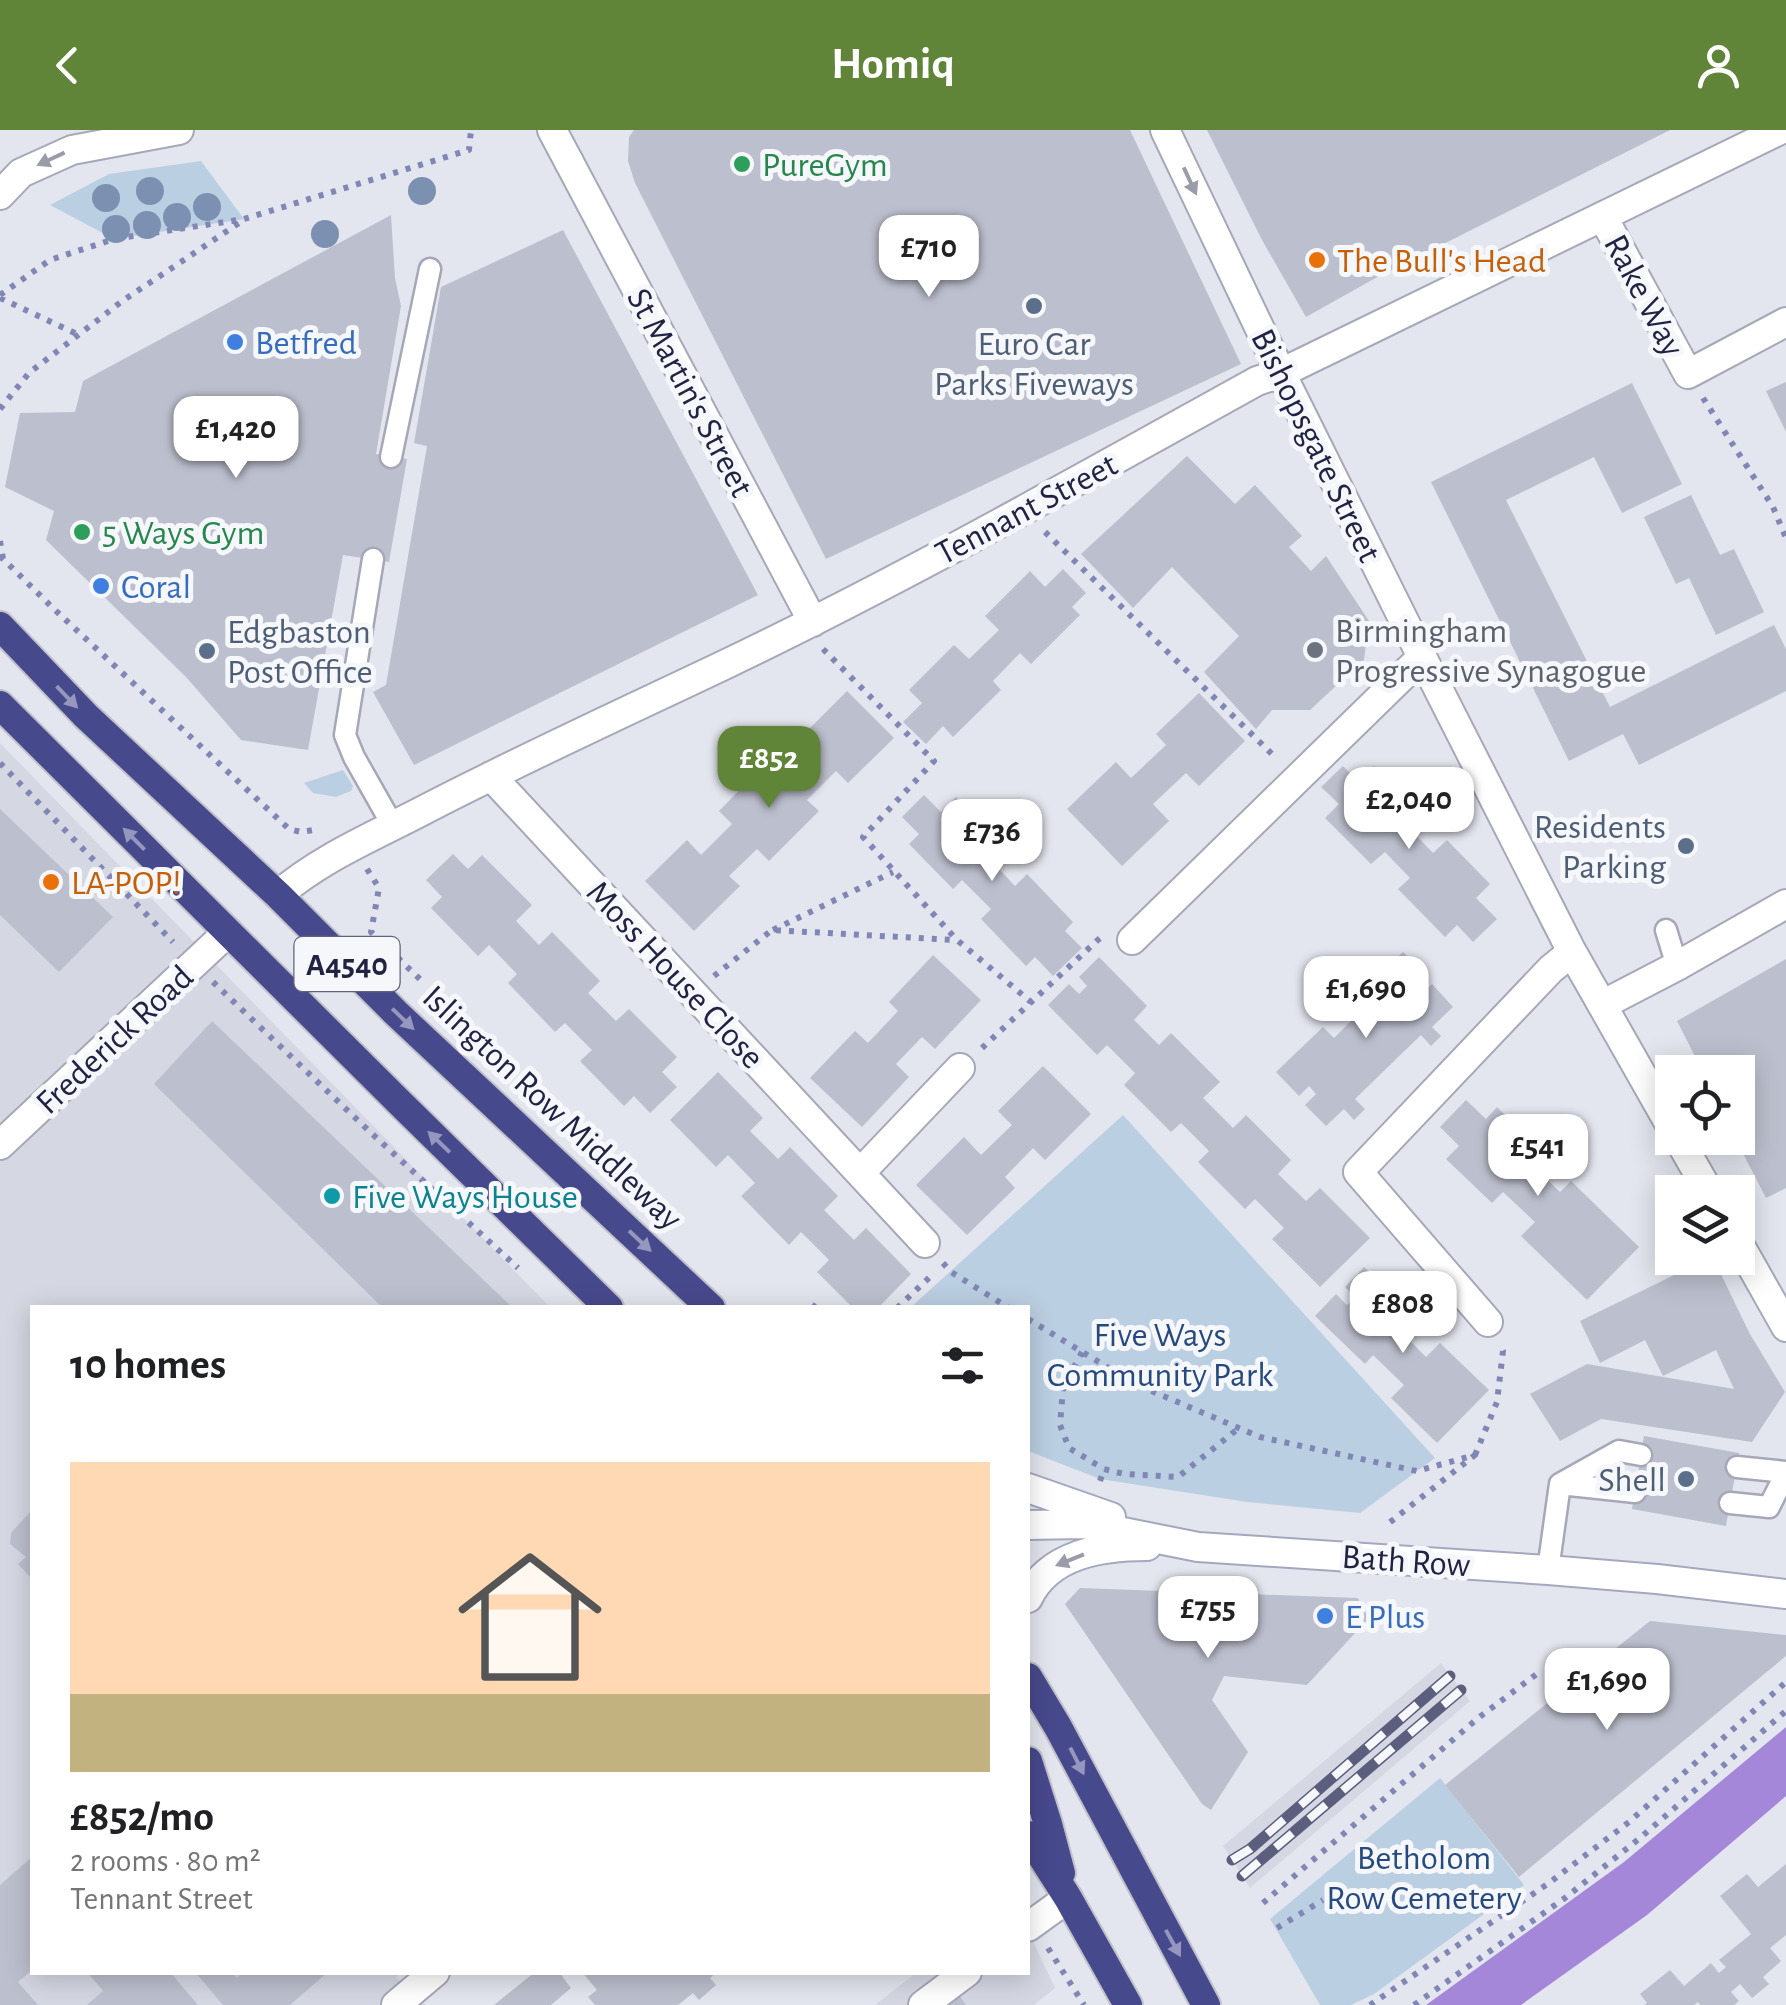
<!DOCTYPE html>
<meta charset="utf-8">
<style>
:root{--surface:#fff;--page:#f6f6f6;--text:#202124;--muted:#757577;--accent:#618538}
body{margin:0;font-family:"Alegreya Sans",sans-serif;background:var(--page);color:var(--text);height:100vh;display:flex;flex-direction:column;font-size:38px;white-space:nowrap}
*{box-sizing:border-box;margin:0}
p{font-size:32px;color:var(--muted)}
.icon{flex:none;width:55px;height:55px;fill:none;stroke:currentColor;stroke-width:2;stroke-linecap:round;stroke-linejoin:round}
.map{position:relative;flex:1;overflow:hidden}
.panel{position:absolute;left:30px;top:1175px;width:1000px;height:670px;display:flex;flex-direction:column;background:var(--surface);border-radius:0px;box-shadow:0 5px 25px #0003}
.panel>*{flex:none}
.buttons{position:absolute;left:1655px;top:925px;display:grid;gap:20px}
.buttons a{display:grid;place-items:center;width:100px;height:100px;border-radius:0px;background:var(--surface);box-shadow:0 5px 25px #0003;font-size:50px}
.price{position:absolute;translate:-50% -85px;padding:0 22px;border-radius:20px;background:#fff;color:#222;font-size:32px;line-height:65px;filter:drop-shadow(0 2px 5px #0008)}
.price::after{content:'';position:absolute;left:50%;top:60px;width:30px;height:22px;margin-left:-15px;background:inherit;clip-path:polygon(0 0,100% 0,50% 100%)}
.price.active{background:var(--accent);color:#fff}
ul{padding:0;list-style:none}
li{display:grid;align-content:center;gap:20px;height:530px;padding:0 40px}
li span{display:grid;place-items:center;height:310px;border-radius:0px;color:#555}
li>.icon{margin-inline-start:auto}
span .icon{width:180px;height:180px;fill:#fffc;stroke-width:1}
li b{font-size:42px}
h2{display:flex;justify-content:space-between;align-items:center;height:120px;padding:0 40px;font-size:42px}
header{display:flex;justify-content:space-between;align-items:center;height:130px;padding:0 40px;background:var(--accent);color:#fff;font-size:45px;font-weight:700}
.map>svg:first-child{display:block}
.built{fill:#d5d8e3}
.green{fill:#bbcfe2}
.water{fill:#a487d9}
.building{fill:#bcbfcd}
.lines{fill:none;stroke-linecap:round;stroke-linejoin:round}
.service-casing{stroke:#a6a8b8;stroke-width:25}
.pedestrian-casing{stroke:#a6a8b8;stroke-width:32}
.minor-casing{stroke:#a6a8b8;stroke-width:32}
.tertiary-casing{stroke:#a6a8b8;stroke-width:32}
.secondary-casing{stroke:#a4a8bf;stroke-width:32}
.trunk-casing{stroke:#c1c1ca;stroke-width:32}
.path{stroke:#8187b5;stroke-width:6;stroke-dasharray:5 8;stroke-linecap:butt}
.service{stroke:#fff;stroke-width:20}
.pedestrian{stroke:#fff;stroke-width:28}
.minor{stroke:#fff;stroke-width:28}
.tertiary{stroke:#fff;stroke-width:28}
.secondary{stroke:#fff;stroke-width:28}
.trunk{stroke:#47498d;stroke-width:28}
.rail-casing{stroke:#5c5e7e;stroke-width:11}
.rail{stroke:#f5f7fa;stroke-width:8;stroke-dasharray:22;stroke-linecap:butt}
.tree{fill:#7c90b1}
.oneway{fill:#9b9caa}
.oneway2{fill:#9597be}
.leisure-dot{fill:#2e9e5b;stroke:#f5f7fa;stroke-width:4}
.food-dot{fill:#e8710a;stroke:#f5f7fa;stroke-width:4}
.service-dot{fill:#5c6f8a;stroke:#f5f7fa;stroke-width:4}
.shop-dot{fill:#3f7fe0;stroke:#f5f7fa;stroke-width:4}
.worship-dot{fill:#6b7280;stroke:#f5f7fa;stroke-width:4}
.culture-dot{fill:#0f9aa8;stroke:#f5f7fa;stroke-width:4}
.labels{text-anchor:middle;stroke-width:10;stroke-linejoin:round;paint-order:stroke}
.shield{fill:#f5f7fa;stroke:#616379;stroke-width:2.5}
.shield-label{font-size:32px;font-weight:bold;fill:#212342}
.leisure-label{font-size:35px;fill:#27864d;stroke:#f5f7fa;text-anchor:start}
.food-label{font-size:35px;fill:#c56008;stroke:#f5f7fa;text-anchor:start}
.street-label{font-size:35px;fill:#212342;stroke:#f5f7fa}
.shop-label{font-size:35px;fill:#366cbe;stroke:#f5f7fa;text-anchor:start}
.service-label{font-size:35px;fill:#4e5e75;stroke:#f5f7fa;text-anchor:end}
.worship-label{font-size:35px;fill:#5b616d;stroke:#f5f7fa;text-anchor:start}
.culture-label{font-size:35px;fill:#0d838f;stroke:#f5f7fa;text-anchor:start}
.park-label{font-size:35px;fill:#274a7e;stroke:#f5f7fa}
</style>
<header><svg class="icon" aria-label="back" viewBox="0 0 24 24"><path d="M15 5l-7 7 7 7"/></svg>Homiq<svg class="icon" aria-label="person" viewBox="0 0 24 24"><circle cx="12" cy="8" r="4"/><path d="M4 21q1-7 8-7t8 7"/></svg></header>
<div class="map">
<svg width="1786" height="1875" viewBox="0 0 1786 1875">
<rect width="100%" height="100%" fill="#e4e6ef"/>
<path class="built" d="M0,613L550,1177L32,1178V1842L400,1843L396,1847L426,1875H0Z
M1441,1533L1470,1571L1250,1758L1223,1716Z
M1028,1801L1055,1858L1034,1875H875L916,1843L1028,1842Z"/>
<path class="green" d="M201,31L244,89L114,109L50,75L109,44Z
M343,640L353,656L351,661L336,667L313,663L304,653Z
M1123,985L1435,1328L1360,1383L1247,1372L1100,1349L1028,1321V1178L911,1177Z
M1440,1648L1524,1755L1374,1864L1351,1875H1320L1270,1789Z"/>
<path class="water" d="M1786,1597V1666L1647,1785L1521,1875H1426L1624,1732Z"/>
<path class="building" d="M634,0H1130L1241,234L826,429L635,53L628,31L629,7Z
M1207,0H1670L1372,150L1306,187L1262,110Z
M391,85L395,148L401,176L376,324L407,329L389,432L343,425L308,620L241,610L186,547L46,410L54,381L5,357L20,283L75,282L83,251Z
M563,100L758,465L414,635L373,562L386,555L427,316L414,313L441,157Z
M1786,252V302L1766,261Z
M1632,253L1682,354L1622,383L1594,327L1506,370L1610,577L1774,495L1786,519V561L1639,635L1623,604L1569,631L1431,352Z
M1187,326L1235,374L1255,355L1302,406L1289,417L1311,441L1326,426L1369,491L1364,530L1310,580H1272L1256,599L1204,542L1239,506L1172,437L1133,478L1081,424Z
M1691,365L1720,425L1734,419L1764,482L1716,505L1689,448L1676,454L1644,387Z
M1063,439L1086,463L1072,477L1080,485L1031,534L1020,523L993,551L1001,560L953,607L943,596L926,614L903,592L922,573L909,560L954,515L969,529L999,500L985,486L1030,441L1045,457Z
M847,561L894,608L848,653L836,641L807,670L819,681L769,731L757,719L729,746L740,756L694,801L645,751L687,710L701,725L732,694L719,681L762,637L777,651L808,620L798,610Z
M1199,563L1245,611L1199,656L1186,643L1153,674L1169,691L1122,736L1067,679L1116,632L1131,648L1166,615L1156,604Z
M1343,636L1358,651L1374,636L1417,681L1404,693L1433,723L1447,710L1490,754L1476,768L1497,789L1473,812L1457,795L1445,807L1398,759L1410,748L1385,722L1371,734L1325,688L1339,674L1321,657Z
M924,665L941,682L956,667L1001,713L987,726L1015,756L1027,744L1073,792L1065,801L1082,818L1053,846L1035,827L1026,836L981,789L991,779L962,750L953,759L909,714L919,704L902,687Z
M0,679L113,787L59,842L0,785Z
M453,724L468,739L482,725L532,775L516,791L539,815L552,802L600,851L588,863L616,891L629,879L677,927L662,942L677,957L650,983L634,966L624,976L580,931L592,920L565,893L555,902L508,853L517,844L489,815L478,826L431,778L442,767L426,750Z
M1403,822L1425,844L1413,855L1422,864L1432,854L1453,877L1432,897L1441,906L1431,916L1421,905L1355,969L1365,979L1354,990L1344,979L1326,996L1305,975L1316,964L1309,956L1299,966L1276,942L1323,897L1334,908L1364,878L1355,868Z
M933,825L981,870L935,919L922,907L896,934L909,947L862,997L810,948L855,901L868,913L898,881L889,872Z
M1099,827L1147,876L1134,890L1159,915L1171,903L1220,952L1203,968L1233,998L1246,985L1291,1030L1278,1044L1306,1071L1320,1058L1370,1108L1320,1157L1272,1109L1284,1098L1255,1069L1245,1079L1198,1032L1209,1021L1181,993L1171,1002L1124,955L1135,943L1107,915L1097,925L1048,875L1069,854L1079,864L1087,856L1079,847Z
M1786,829V1058L1766,1068L1735,1008H1738V942H1703L1677,891Z
M212,891L513,1178H383L154,954Z
M1043,936L1091,984L1045,1030L1033,1018L1005,1047L1015,1058L967,1105L916,1055L964,1007L981,1025L1012,995L998,981Z
M718,942L763,988L750,1001L778,1029L790,1017L838,1066L824,1080L854,1110L866,1098L911,1144L878,1178H853L817,1142L829,1130L801,1102L789,1115L741,1066L755,1053L728,1025L716,1037L670,990Z
M1466,970L1486,989L1497,977L1545,1024L1533,1036L1560,1062L1571,1051L1639,1117L1587,1170L1521,1106L1535,1092L1503,1062L1492,1073L1446,1029L1459,1016L1440,997Z
M1709,1128H1713L1750,1204L1785,1262L1752,1312L1601,1289L1560,1311L1530,1264L1587,1234L1734,1259L1716,1220L1663,1246L1645,1210L1600,1233L1580,1191Z
M1364,1137L1413,1185L1399,1200L1426,1227L1440,1213L1489,1260L1437,1313L1391,1268L1404,1255L1373,1225L1365,1234L1315,1186L1336,1164L1347,1175L1355,1167L1345,1157Z
M1644,1306L1739,1323L1726,1396L1632,1379Z
M32,1380V1449L18,1434L26,1427L10,1414L11,1403Z
M1080,1458L1358,1468L1369,1488L1307,1555L1224,1546L1212,1570L1248,1622L1211,1680L1202,1674L1065,1474Z
M1650,1491L1786,1505V1526L1519,1747L1445,1655Z
M32,1727V1840L18,1852L38,1875H0V1755Z
M1786,1734V1805L1770,1818L1781,1831L1763,1847L1769,1854L1752,1868L1740,1854L1731,1862L1739,1871L1734,1875H1700L1698,1872L1694,1875H1644L1647,1873L1640,1864L1670,1840L1684,1856L1711,1833L1719,1843L1726,1837L1719,1830L1751,1804L1720,1766L1747,1744L1758,1757Z
M87,1842H170L198,1875H87L103,1861Z
M195,1842H232L237,1848L242,1842H328L290,1875H223Z
M535,1842H559L571,1858L551,1875H494Z
M582,1842H717L710,1848L716,1855L699,1870L693,1863L678,1875H595L588,1867L597,1860Z
M955,1860L966,1875H935Z"/>
<g class="lines">
<defs>
<path id="service" d="M391,327L430,139
M373,429L345,605L354,627L393,696
M1666,800L1677,836
M1737,1337L1786,1342
M1560,1354L1619,1321L1641,1325
M1730,1373L1769,1377L1786,1343
M1548,1440L1560,1354L1635,1362"/>
<path id="pedestrian" d="M552,0L569,32"/>
<path id="minor" d="M1165,0L1281,243L1422,527L1572,822L1672,998
M569,32L813,492
M1603,87L1688,244L1786,192
M491,646L925,1113
M278,765C321,728 372,707 422,681C520,630 621,584 722,536C904,449 1080,349 1257,251L1281,243L1780,0
M1132,810L1422,527
M1602,875L1677,836L1786,774
M1678,1008L1709,1062
M0,1015L228,802
M861,1042L960,938
M1738,1112L1786,1197
M1488,1192L1358,1042L1551,839L1572,822
M1028,1797L1068,1768
M396,1875L435,1842
M923,1875L967,1842"/>
<path id="tertiary" d="M0,65L21,43L72,20L179,0"/>
<path id="secondary" d="M1028,1358L1111,1387
M1028,1395L1083,1394L1198,1417L1548,1440L1657,1449L1786,1464
M1028,1468C1049,1424 1101,1416 1147,1416"/>
<path id="trunk" d="M0,496L86,586L278,765L396,883L711,1178
M0,575L398,971L609,1178
M1028,1547L1058,1597L1206,1875
M1028,1631L1048,1694L1061,1743
M1028,1705L1068,1768L1128,1875"/>
</defs>
<use href="#service" class="service-casing"/>
<use href="#pedestrian" class="pedestrian-casing"/>
<use href="#minor" class="minor-casing"/>
<use href="#tertiary" class="tertiary-casing"/>
<use href="#secondary" class="secondary-casing"/>
<use href="#trunk" class="trunk-casing"/>
<path class="path" d="M0,165L50,130L114,109L244,89L469,20L471,0
M0,168L79,205
M1703,268L1773,377L1786,408
M0,279L29,243L121,172L239,93
M1045,402L1276,628
M0,411L3,429
M0,426L54,479L289,699L301,702L314,700
M823,519L934,631L863,707L957,810L1031,872
M0,633L173,812
M367,739L379,758L371,802L425,854
M773,800L893,742
M714,846L772,800L955,810
M213,852L369,1001L518,1138
M982,918L1101,807
M943,1133L951,1142L1009,1178
M813,1178L817,1173L821,1178
M897,1178L932,1145
M1028,1189L1135,1254L1260,1307L1417,1341L1475,1325L1389,1393
M1082,1222L1063,1258L1060,1295L1069,1318L1104,1339
M1475,1325L1497,1272L1503,1221L1500,1216
M1100,1351L1104,1339L1124,1344L1178,1347L1239,1298
M1263,1773L1477,1589L1538,1543
M1277,1798L1323,1770
M1048,1818L1084,1875
M1370,1875L1549,1753L1629,1692L1786,1552
M1414,1875L1565,1768L1640,1708L1786,1581"/>
<use href="#service" class="service"/>
<use href="#pedestrian" class="pedestrian"/>
<use href="#minor" class="minor"/>
<use href="#tertiary" class="tertiary"/>
<use href="#secondary" class="secondary"/>
<use href="#trunk" class="trunk"/>
<defs>
<path id="rail" d="M1232,1730L1250,1719L1450,1546
M1242,1746L1461,1560"/>
</defs>
<use href="#rail" class="rail-casing"/>
<use href="#rail" class="rail"/>
</g>
<g class="tree">
<circle cx="150" cy="61" r="14"/>
<circle cx="422" cy="61" r="14"/>
<circle cx="106" cy="68" r="14"/>
<circle cx="207" cy="77" r="14"/>
<circle cx="177" cy="87" r="14"/>
<circle cx="147" cy="95" r="14"/>
<circle cx="116" cy="99" r="14"/>
<circle cx="325" cy="104" r="14"/>
</g>
<defs><path id="oneway-solid" d="M-6-.8H1V-3.2L6.5 0L1 3.2V.8H-6Z" transform="scale(2.5)"/></defs>
<g class="oneway">
<use href="#oneway-solid" transform="translate(51 29) rotate(155)"/>
<use href="#oneway-solid" transform="translate(1190 51) rotate(65)"/>
<use href="#oneway-solid" transform="translate(1070 1430) rotate(158)"/>
</g>
<g class="oneway2">
<use href="#oneway-solid" transform="translate(67 567) rotate(46)"/>
<use href="#oneway-solid" transform="translate(134 709) rotate(-135)"/>
<use href="#oneway-solid" transform="translate(403 889) rotate(44)"/>
<use href="#oneway-solid" transform="translate(439 1012) rotate(-136)"/>
<use href="#oneway-solid" transform="translate(640 1111) rotate(43)"/>
<use href="#oneway-solid" transform="translate(1077 1631) rotate(63)"/>
<use href="#oneway-solid" transform="translate(1173 1813) rotate(61)"/>
</g>
<g class="leisure-dot">
<circle cx="742" cy="34" r="10"/>
<circle cx="82" cy="402" r="10"/>
</g>
<g class="food-dot">
<circle cx="1317" cy="130" r="10"/>
<circle cx="51" cy="752" r="10"/>
</g>
<g class="service-dot">
<circle cx="1034" cy="176" r="10"/>
<circle cx="207" cy="521" r="10"/>
<circle cx="1686" cy="716" r="10"/>
<circle cx="1686" cy="1349" r="10"/>
</g>
<g class="shop-dot">
<circle cx="235" cy="212" r="10"/>
<circle cx="101" cy="456" r="10"/>
<circle cx="1325" cy="1486" r="10"/>
</g>
<circle class="worship-dot" cx="1315" cy="520" r="10"/>
<circle class="culture-dot" cx="332" cy="1066" r="10"/>
<g class="labels">
<rect class="shield" x="294.5" y="807" width="105" height="54" rx="8"/>
<g class="shield-label">
<text x="347" y="845">A4540</text>
</g>
<g class="leisure-label">
<text x="762" y="46">PureGym</text>
<text x="102" y="414">5 Ways Gym</text>
</g>
<g class="food-label">
<text x="1337" y="142">The Bull's Head</text>
<text x="71" y="764">LA-POP!</text>
</g>
<g class="street-label">
<text transform="translate(1645 165) rotate(62)" y="12">Rake Way</text>
<text transform="translate(691 262) rotate(62)" y="12">St Martin's Street</text>
<text transform="translate(1317 315) rotate(64)" y="12">Bishopsgate Street</text>
<text transform="translate(1026 378) rotate(-28)" y="12">Tennant Street</text>
<text transform="translate(676 844) rotate(47)" y="12">Moss House Close</text>
<text transform="translate(114 909) rotate(-43)" y="12">Frederick Road</text>
<text transform="translate(553 977) rotate(43)" y="12">Islington Row Middleway</text>
<text transform="translate(1406 1430) rotate(4)" y="12">Bath Row</text>
</g>
<g class="shop-label">
<text x="255" y="224">Betfred</text>
<text x="121" y="468">Coral</text>
<text x="1345" y="1498">E Plus</text>
</g>
<g class="service-label">
<text x="1034" y="225" text-anchor="middle">Euro Car<tspan x="1034" dy="40">Parks Fiveways</tspan></text>
<text x="227" y="513" text-anchor="start">Edgbaston<tspan x="227" dy="40">Post Office</tspan></text>
<text x="1666" y="708">Residents<tspan x="1666" dy="40">Parking</tspan></text>
<text x="1666" y="1361">Shell</text>
</g>
<g class="worship-label">
<text x="1335" y="512">Birmingham<tspan x="1335" dy="40">Progressive Synagogue</tspan></text>
</g>
<g class="culture-label">
<text x="352" y="1078">Five Ways House</text>
</g>
<g class="park-label">
<text x="1160" y="1216">Five Ways<tspan x="1160" dy="40">Community Park</tspan></text>
<text x="1424" y="1739">Betholom<tspan x="1424" dy="40">Row Cemetery</tspan></text>
</g>
</g>
</svg>
<div class="buttons">
<a><svg class="icon" aria-label="locate" viewBox="0 0 24 24"><circle cx="12" cy="12" r="6"/><path d="M12 2v4M12 18v4M2 12h4M18 12h4"/></svg></a>
<a><svg class="icon" aria-label="layers" viewBox="0 0 24 24"><path d="M12 4l9 5-9 5-9-5zM3 14l9 5 9-5"/></svg></a>
</div>
<b class="price" style="left:929px;top:170px">£710</b>
<b class="price" style="left:236px;top:351px">£1,420</b>
<b class="price active" style="left:769px;top:681px">£852</b>
<b class="price" style="left:1409px;top:722px">£2,040</b>
<b class="price" style="left:992px;top:754px">£736</b>
<b class="price" style="left:1366px;top:911px">£1,690</b>
<b class="price" style="left:1538px;top:1069px">£541</b>
<b class="price" style="left:1403px;top:1226px">£808</b>
<b class="price" style="left:1208px;top:1531px">£755</b>
<b class="price" style="left:1607px;top:1603px">£1,690</b>
<section class="panel">
<h2>10 homes<svg class="icon" aria-label="filters" viewBox="0 0 24 24"><path d="M4 7h16M4 17h16"/><circle cx="9" cy="7" r="2"/><circle cx="15" cy="17" r="2"/></svg></h2>
<ul>
<li><span style="background:linear-gradient(#ffd9b3 75%,#c2b280 0)"><svg class="icon" aria-label="home" viewBox="0 0 24 24"><path d="M3 11l9-7 9 7M6 9v11h12V9"/></svg></span><div><b>£852/mo</b><p>2 rooms · 80 m²</p><p>Tennant Street</p></div></li>
</ul>
</section>
</div>
